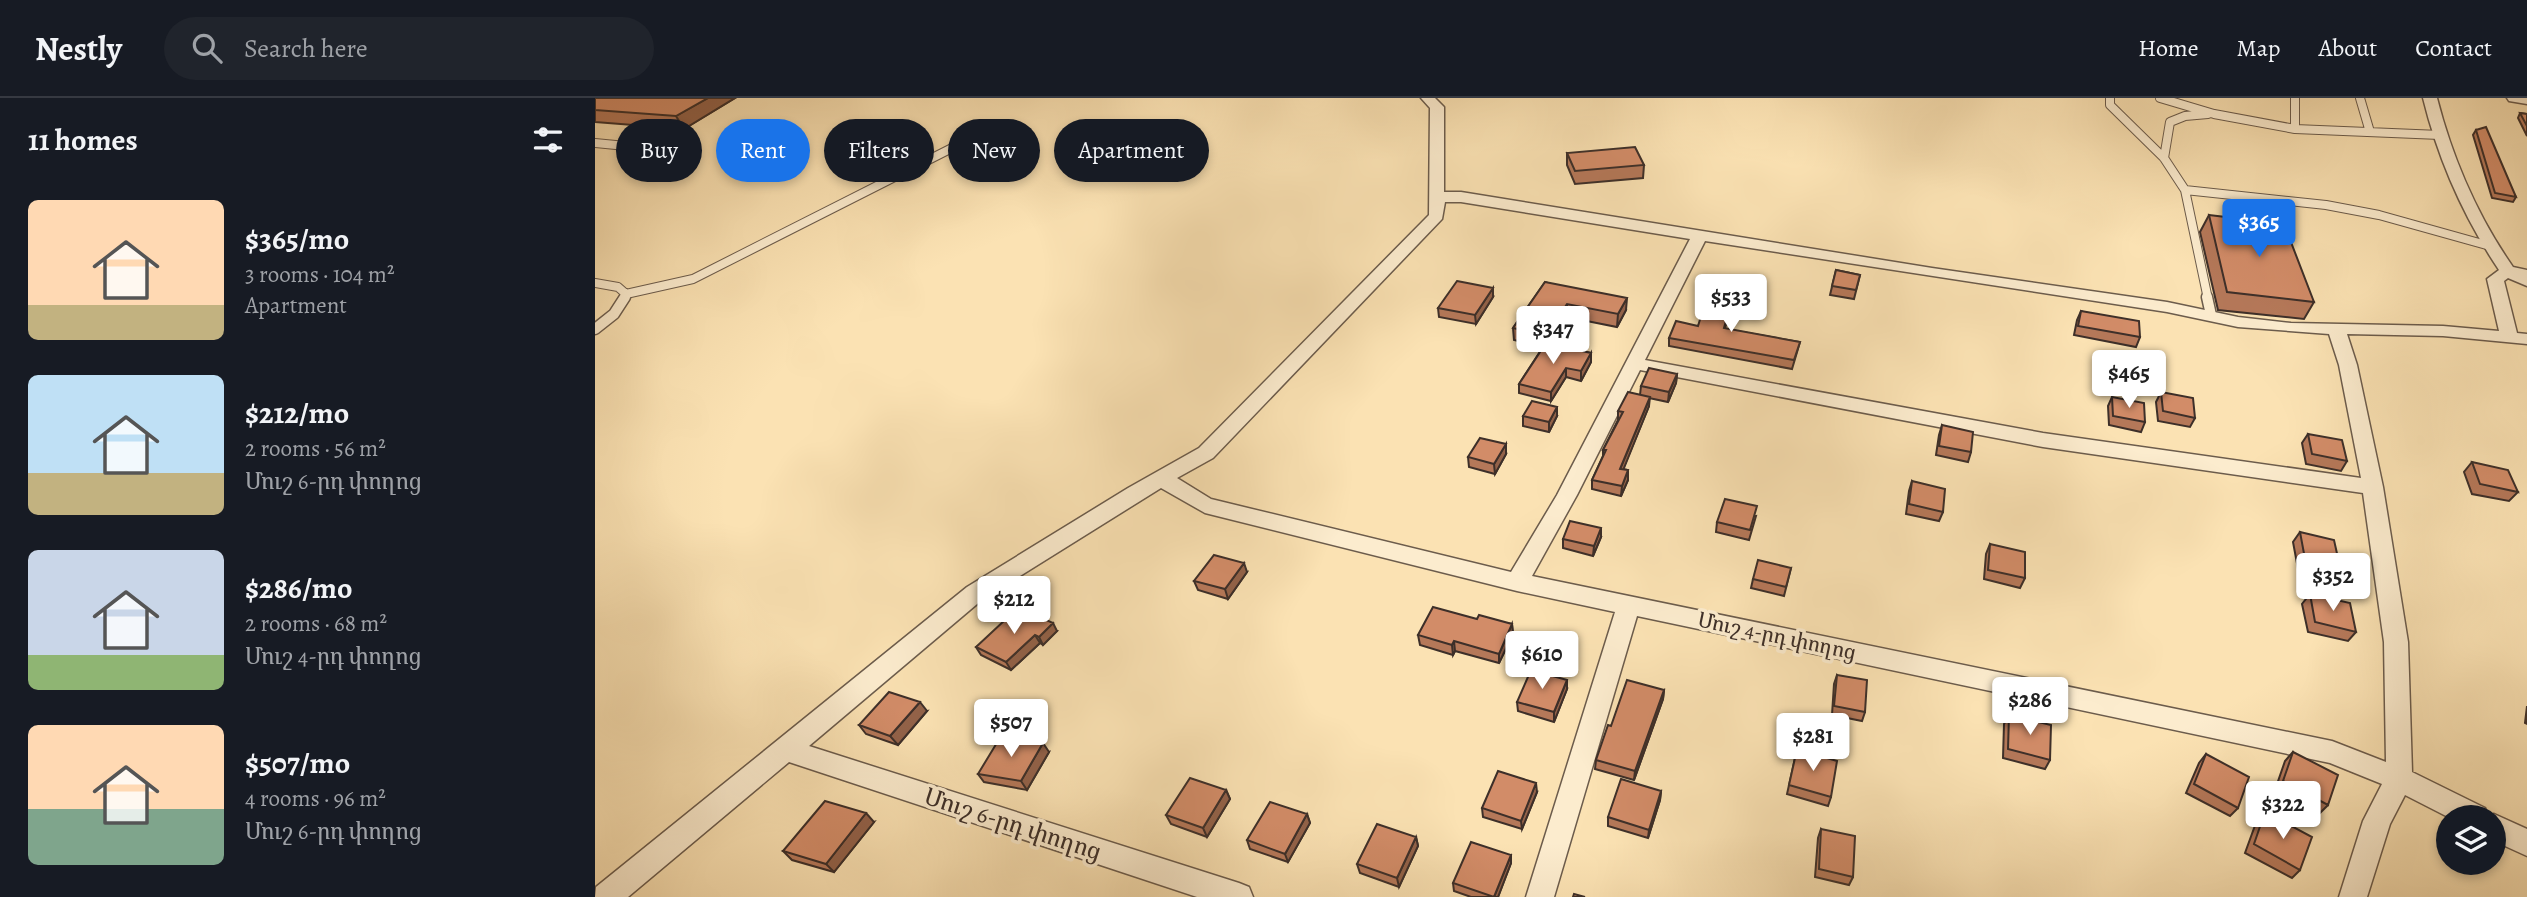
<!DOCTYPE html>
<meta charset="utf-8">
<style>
:root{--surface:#171b24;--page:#20242c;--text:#f1f3f6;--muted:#9ea1a6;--line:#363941;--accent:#1a73e8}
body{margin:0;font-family:Alegreya,"Noto Serif Armenian",serif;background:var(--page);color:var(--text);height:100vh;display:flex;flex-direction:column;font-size:26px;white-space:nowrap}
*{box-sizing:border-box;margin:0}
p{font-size:23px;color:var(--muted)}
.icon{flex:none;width:38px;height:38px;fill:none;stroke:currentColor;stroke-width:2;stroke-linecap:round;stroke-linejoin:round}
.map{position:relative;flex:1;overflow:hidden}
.side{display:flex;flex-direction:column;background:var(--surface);width:595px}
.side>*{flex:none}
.guide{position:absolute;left:21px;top:21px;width:665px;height:63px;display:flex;gap:14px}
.buttons{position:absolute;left:1841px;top:707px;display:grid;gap:14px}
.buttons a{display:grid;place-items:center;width:70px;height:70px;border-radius:50%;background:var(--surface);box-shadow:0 4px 10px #0003;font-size:35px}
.price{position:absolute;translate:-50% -60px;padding:0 16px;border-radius:7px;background:#fff;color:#222;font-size:23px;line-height:46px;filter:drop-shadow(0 2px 4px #0008)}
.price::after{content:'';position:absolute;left:50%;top:42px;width:21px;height:16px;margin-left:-10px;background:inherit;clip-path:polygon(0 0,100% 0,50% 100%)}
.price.on{background:var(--accent);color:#fff}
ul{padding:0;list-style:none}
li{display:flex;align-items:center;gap:21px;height:175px;padding:0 28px}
li span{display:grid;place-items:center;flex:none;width:196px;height:140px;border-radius:10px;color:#555}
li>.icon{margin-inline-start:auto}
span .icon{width:84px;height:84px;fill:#fffc;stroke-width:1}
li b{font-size:30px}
h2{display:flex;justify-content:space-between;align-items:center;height:84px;padding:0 28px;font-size:30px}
.chip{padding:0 24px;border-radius:32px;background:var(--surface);box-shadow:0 4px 10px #0003;font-size:24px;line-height:63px}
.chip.on{background:var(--accent);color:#fff}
header{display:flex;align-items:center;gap:42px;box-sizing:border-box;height:98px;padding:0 35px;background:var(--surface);border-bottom:2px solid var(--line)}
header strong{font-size:33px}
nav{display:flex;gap:38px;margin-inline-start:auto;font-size:24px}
.search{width:490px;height:63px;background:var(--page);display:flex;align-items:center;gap:18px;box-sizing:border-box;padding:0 24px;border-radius:38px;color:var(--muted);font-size:26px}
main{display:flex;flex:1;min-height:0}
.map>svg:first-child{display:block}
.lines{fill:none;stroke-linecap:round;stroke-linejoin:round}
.service-far1-casing{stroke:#6c5c4c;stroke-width:10}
.service-casing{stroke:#6c5c4c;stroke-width:13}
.minor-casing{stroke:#6c5c4c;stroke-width:3}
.service-far1{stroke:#fcecce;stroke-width:8}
.service{stroke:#fcecce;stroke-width:10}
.minor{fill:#fcecce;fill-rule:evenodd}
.wall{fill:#b57859;stroke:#3d2f29;stroke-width:2}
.shaded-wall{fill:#936249;stroke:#3d2f29;stroke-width:2}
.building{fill:#d28c68;stroke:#3d2f29;stroke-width:2}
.labels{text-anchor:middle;stroke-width:7;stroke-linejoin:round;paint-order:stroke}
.street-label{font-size:21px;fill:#3d2f29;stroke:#fcecce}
.near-street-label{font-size:24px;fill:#3d2f29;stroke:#fcecce}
</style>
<header>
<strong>Nestly</strong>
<div class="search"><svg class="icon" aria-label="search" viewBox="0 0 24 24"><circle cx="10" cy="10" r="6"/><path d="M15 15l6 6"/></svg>Search here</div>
<nav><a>Home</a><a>Map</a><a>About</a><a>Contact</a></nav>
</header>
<main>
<section class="side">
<h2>11 homes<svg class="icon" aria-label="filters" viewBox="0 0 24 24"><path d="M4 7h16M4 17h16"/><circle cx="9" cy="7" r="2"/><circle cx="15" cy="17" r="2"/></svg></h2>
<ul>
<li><span style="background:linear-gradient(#ffd9b3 75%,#c2b280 0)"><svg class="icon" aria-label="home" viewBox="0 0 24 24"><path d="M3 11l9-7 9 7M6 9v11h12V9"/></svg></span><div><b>$365/mo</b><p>3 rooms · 104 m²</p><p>Apartment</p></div></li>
<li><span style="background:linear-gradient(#bfe0f5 70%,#c2b280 0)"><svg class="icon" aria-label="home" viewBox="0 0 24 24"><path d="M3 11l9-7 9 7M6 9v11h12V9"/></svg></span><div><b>$212/mo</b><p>2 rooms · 56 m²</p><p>Մուշ 6-րդ փողոց</p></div></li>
<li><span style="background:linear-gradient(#c9d6e8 75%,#8fb573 0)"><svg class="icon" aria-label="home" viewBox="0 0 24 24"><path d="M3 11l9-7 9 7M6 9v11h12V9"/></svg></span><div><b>$286/mo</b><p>2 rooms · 68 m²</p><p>Մուշ 4-րդ փողոց</p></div></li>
<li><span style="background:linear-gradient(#ffd9b3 60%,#7fa58c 0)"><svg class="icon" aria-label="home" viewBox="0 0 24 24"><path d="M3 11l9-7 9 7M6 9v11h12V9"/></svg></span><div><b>$507/mo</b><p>4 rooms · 96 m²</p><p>Մուշ 6-րդ փողոց</p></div></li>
</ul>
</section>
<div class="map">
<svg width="1932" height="799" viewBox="0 0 1932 799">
<rect width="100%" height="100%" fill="#fbe2b3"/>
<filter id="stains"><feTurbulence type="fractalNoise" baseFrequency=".00286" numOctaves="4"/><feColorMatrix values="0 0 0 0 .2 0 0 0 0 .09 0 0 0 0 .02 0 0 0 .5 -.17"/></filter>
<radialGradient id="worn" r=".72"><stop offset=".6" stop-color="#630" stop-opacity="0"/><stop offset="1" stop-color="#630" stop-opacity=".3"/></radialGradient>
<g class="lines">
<defs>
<path id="service-far1" d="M1515,0V7L1569,60L1590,92L1613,201
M1565,0L1619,16L1700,31L1845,37
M1700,0V31
M1765,0L1775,34
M0,45L31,48
M1569,60L1575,24L1590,18L1613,16
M1590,92L1731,107L1784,117L1895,148
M0,185L23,189L31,196L29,201
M31,196L98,181L359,49"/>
<path id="service" d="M1612,199L1616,217
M0,231L19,216L30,199"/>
<path id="minor" d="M826,0H840L849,9V94H866L1337,170L1572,204L1643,219L1696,225L1848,228L1904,233L1892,181L1904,172C1869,120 1843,61 1828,0H1842C1857,59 1883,119 1918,169L1932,172V188L1913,180L1909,183L1922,235L1932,236V246L1848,238L1752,236L1762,267L1788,389L1813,544L1817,674L1890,710L1893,718L1899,716L1932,731V758L1899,743V719H1853L1810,697L1795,726L1772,799H1744L1768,723L1787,686L1735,665L1042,518L959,799H931L1020,514L922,493L610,415L566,390L388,501L214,648L644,785L654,789L658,799H602L194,664L33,799H0L1,789L372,489L533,390L604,350L834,117L835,10ZM850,104H866L1095,141L962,397L916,474L616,401L582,380L618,360L847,121ZM1110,143L1572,214L1643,229L1734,236L1744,267L1766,380L1448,335L1050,262ZM1045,272L1448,349L1768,395L1789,544L1791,664L1737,643L937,478L982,397Z
M1912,0H1932V6L1914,3Z"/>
</defs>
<use href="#service-far1" class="service-far1-casing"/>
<use href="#service" class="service-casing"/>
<use href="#minor" class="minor-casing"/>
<use href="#service-far1" class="service-far1"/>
<use href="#service" class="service"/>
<use href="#minor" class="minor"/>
</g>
<path class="wall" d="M0,0H140L89,31L0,24Z
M1925,15L1932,16V38L1923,20Z
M1881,32L1921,99L1918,104L1897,100L1878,37Z
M972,55L1049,67L1048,80L980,86L972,67Z
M1614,117L1719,204L1709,221L1623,212L1605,134Z
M1241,172L1265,177L1259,201L1235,197Z
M950,184L1031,212L1022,229L972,219L954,245L996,255V264L986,283L971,279L956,303L924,295V286L948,249L919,242L918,230Z
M898,199L881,226L844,219L843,210Z
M1137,202L1130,231L1205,244L1197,271L1074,248V240L1103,228Z
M1486,213L1545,239L1541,249L1479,237L1482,222Z
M1082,276L1081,285L1073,304L1054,300V308L1028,371L1033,372V382L1026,398L997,391V382L1008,358V352L1023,322V313L1045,297L1046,288Z
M1566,294L1600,320L1595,329L1563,323L1561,304Z
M1517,299L1550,324L1546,334L1514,327L1513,308Z
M928,318H962L954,334L928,328Z
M1347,327L1376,354L1373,364L1341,357L1344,337Z
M1713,336L1752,363L1746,373L1711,366L1707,345Z
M911,356L900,376L874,369L873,359Z
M1877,364L1923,394L1914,403L1877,396L1869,374Z
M1317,383L1348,414L1344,423L1311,416L1314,393Z
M1161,418L1154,442L1121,434L1122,424Z
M1705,434L1745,469L1737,478L1703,471L1698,444Z
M1006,439L998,458L968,450V441Z
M1395,446L1430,480L1425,490L1389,481L1391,456Z
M1196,470L1189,498L1156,490L1158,481Z
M652,474L633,501L603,492L599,483Z
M1715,496L1761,534L1753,543L1713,534L1707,506Z
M882,521L917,526L918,536L904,565L860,553L858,557L825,547L823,537Z
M420,527L462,533L448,547L445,545L416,572L386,557L381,549Z
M1242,577L1270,614L1267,623L1237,617L1239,586Z
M972,591L959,624L923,613L922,604Z
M1069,592L1068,601L1039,682L1000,671L1001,662L1016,628Z
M1932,608V626L1930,625Z
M332,613L303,647L271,636L264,627Z
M1414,617L1455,662L1450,671L1408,660L1409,626Z
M1202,651L1236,699L1233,708L1192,696Z
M454,654L432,692L389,684L383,676Z
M1698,654L1733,707L1724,716L1680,692L1690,663Z
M1611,656L1643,710L1635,718L1591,695L1604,665Z
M631,692L635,701L612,739L576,726L571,717Z
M1066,693L1065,702L1053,740L1013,728V719Z
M942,694L927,731L888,719L887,710Z
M1670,714L1705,772L1697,780L1650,755L1662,722Z
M712,716L715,725L693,764L655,751L652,742Z
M279,724L239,774L197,762L188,753Z
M1226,731L1258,779L1254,787L1220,779L1223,740Z
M821,739L823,748L804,789L765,775L762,766Z
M916,757V765L903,799H876L859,793L858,785Z"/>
<path class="shaded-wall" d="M113,0H140L89,31L81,18Z
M898,190V199L881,226L880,217Z
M1032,200L1031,212L1022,229L1023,216Z
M972,206V219L951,250V237Z
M996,255V264L986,283V273Z
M971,270V279L956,303V294Z
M1082,276L1081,285L1073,304L1074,294Z
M1055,299L1054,308L1025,380V371Z
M962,309V318L954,334V324Z
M911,346V356L900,376L899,366Z
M1033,372V382L1026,398L1027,388Z
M1006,430V439L998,458L999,448Z
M649,465L652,474L633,501L630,491Z
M458,525L462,533L448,547L444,539Z
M917,526L918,536L904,565V556Z
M440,537L445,545L416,572L411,564Z
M859,543L860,553L858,557L857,547Z
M972,582V591L959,624V614Z
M1069,592L1068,601L1039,682L1040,673Z
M325,604L332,613L303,647L295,638Z
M448,645L454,654L432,692L426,683Z
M941,685L942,694L927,731L926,723Z
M631,692L635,701L612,739L608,730Z
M1066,693L1065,702L1053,740L1054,732Z
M271,715L279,724L239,774L231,766Z
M712,716L715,725L693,764L690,756Z
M821,739L823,748L804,789L802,780Z
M916,757V765L903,799H899Z"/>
<path class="building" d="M0,0H113L81,18L0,12Z
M1925,15L1932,16V28Z
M1891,29L1921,99L1900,95L1881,32Z
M1040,49L1049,67L980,73L972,55Z
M1614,117L1689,126L1719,204L1632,194Z
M1241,172L1265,177L1261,192L1237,188Z
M862,183L898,190L880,217L843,210Z
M950,184L1032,200L1023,216L972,206L951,237L918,230Z
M1112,199L1137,202L1129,230L1205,244L1199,262L1074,240L1081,223L1103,228Z
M1486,213L1544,223L1545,239L1483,228Z
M951,245L996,255L986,273L971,270L956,294L924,286Z
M1054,270L1082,276L1074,294L1046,288Z
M1033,294L1055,299L1025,371L1033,372L1027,388L997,382L1011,352H1008L1028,314L1023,313Z
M1566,294L1598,300L1600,320L1568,313Z
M1517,299L1549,305L1550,324L1518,318Z
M937,303L962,309L954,324L928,318Z
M1347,327L1378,334L1376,354L1344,348Z
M1713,336L1747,342L1752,363L1717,356Z
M885,340L911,346L899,366L873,359Z
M1877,364L1913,372L1923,394L1885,386Z
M1317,383L1350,391L1348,414L1314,406Z
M1130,401L1162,408L1155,432L1122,424Z
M975,423L1006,430L999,448L968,441Z
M1705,434L1739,442L1745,469L1710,461Z
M1395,446L1430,454V480L1393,472Z
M619,457L649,465L630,491L599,483Z
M1163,462L1196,470L1191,489L1158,481Z
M1715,496L1755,505L1761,534L1720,524Z
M838,509L882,521L884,517L917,526L904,556L859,543L857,547L823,537Z
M434,514L458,525L444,539L440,537L411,564L381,549L410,522L420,527Z
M936,572L972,582L959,614L922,604Z
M1242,577L1272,582L1270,614L1239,608Z
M1032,582L1069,592L1040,673L1001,662L1013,627L1016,628Z
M294,594L325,604L295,638L264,627Z
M1414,617L1456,627L1455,662L1413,651Z
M406,638L448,645L426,683L383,676Z
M1202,651L1242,663L1236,699L1194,687Z
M1698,654L1743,677L1733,707L1688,683Z
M1611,656L1654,679L1643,710L1599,686Z
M903,673L941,685L926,723L887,710Z
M595,680L631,692L608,730L571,717Z
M1026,681L1066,693L1054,732L1013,719Z
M230,703L271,715L231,766L188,753Z
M675,704L712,716L690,756L652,742Z
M1670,714L1717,739L1705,772L1659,746Z
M782,726L821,739L802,780L762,766Z
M1226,731L1260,738L1258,779L1224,771Z
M876,744L916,757L899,799L858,785Z
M979,796L990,799H978Z"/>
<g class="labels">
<g class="street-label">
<text transform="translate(1182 538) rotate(12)" y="7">Մուշ 4-րդ փողոց</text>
</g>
<g class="near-street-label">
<text transform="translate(418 726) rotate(18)" y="8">Մուշ 6-րդ փողոց</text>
</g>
</g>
<rect width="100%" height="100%" filter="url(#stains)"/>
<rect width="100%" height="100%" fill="url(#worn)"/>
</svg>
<div class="buttons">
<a><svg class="icon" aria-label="layers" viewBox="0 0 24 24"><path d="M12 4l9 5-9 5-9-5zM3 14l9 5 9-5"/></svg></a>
</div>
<b class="price on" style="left:1664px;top:161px">$365</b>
<b class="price" style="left:1136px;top:236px">$533</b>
<b class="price" style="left:958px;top:268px">$347</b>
<b class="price" style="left:1534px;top:312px">$465</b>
<b class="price" style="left:1738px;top:515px">$352</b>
<b class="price" style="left:419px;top:538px">$212</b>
<b class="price" style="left:947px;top:593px">$610</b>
<b class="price" style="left:1435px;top:639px">$286</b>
<b class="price" style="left:416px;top:661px">$507</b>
<b class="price" style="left:1218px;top:675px">$281</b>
<b class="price" style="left:1688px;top:743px">$322</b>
<div class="guide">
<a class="chip">Buy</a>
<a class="chip on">Rent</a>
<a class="chip">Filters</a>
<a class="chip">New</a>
<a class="chip">Apartment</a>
</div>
</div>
</main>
